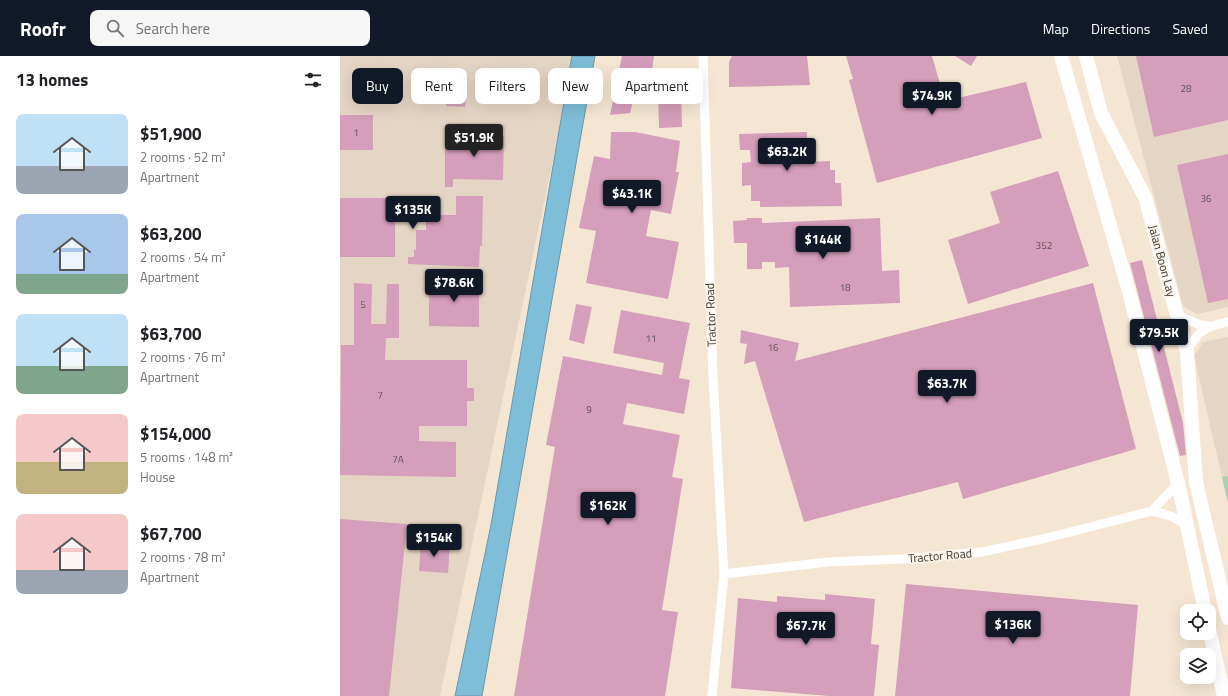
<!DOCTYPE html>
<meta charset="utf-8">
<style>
:root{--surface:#fff;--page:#f6f6f6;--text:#202124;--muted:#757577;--accent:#111827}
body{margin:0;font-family:"Titillium Web",sans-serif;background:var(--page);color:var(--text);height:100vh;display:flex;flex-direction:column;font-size:15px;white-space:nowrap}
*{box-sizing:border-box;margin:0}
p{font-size:13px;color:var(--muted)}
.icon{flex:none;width:22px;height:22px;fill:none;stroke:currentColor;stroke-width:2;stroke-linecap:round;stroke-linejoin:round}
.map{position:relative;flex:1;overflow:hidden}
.side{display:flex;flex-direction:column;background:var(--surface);width:340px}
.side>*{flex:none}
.top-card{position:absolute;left:12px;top:12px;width:380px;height:36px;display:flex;gap:8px}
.fabs{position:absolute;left:840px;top:548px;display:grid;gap:8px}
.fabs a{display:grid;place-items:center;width:36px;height:36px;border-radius:8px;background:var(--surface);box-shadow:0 4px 16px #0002;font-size:20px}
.price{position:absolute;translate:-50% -34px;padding:0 9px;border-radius:4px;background:var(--accent);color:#fff;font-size:13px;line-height:26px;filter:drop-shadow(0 1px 2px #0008)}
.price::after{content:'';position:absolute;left:50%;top:24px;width:12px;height:9px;margin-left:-6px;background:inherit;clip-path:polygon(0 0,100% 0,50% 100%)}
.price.active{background:#222;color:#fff}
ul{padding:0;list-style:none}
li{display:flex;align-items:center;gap:12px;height:100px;padding:0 16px}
li span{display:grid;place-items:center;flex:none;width:112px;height:80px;border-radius:8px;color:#555}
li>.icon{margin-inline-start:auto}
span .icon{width:48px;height:48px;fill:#fffc;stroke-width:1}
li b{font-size:17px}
h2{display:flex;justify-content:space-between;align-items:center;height:48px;padding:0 16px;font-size:17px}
.pill{padding:0 14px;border-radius:8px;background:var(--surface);box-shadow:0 4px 16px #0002;font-size:14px;line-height:36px}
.pill.active{background:var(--accent);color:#fff}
header{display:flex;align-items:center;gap:24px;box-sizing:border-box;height:56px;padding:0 20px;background:var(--accent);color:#fff}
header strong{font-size:19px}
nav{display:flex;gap:22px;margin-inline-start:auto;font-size:14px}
.search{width:280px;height:36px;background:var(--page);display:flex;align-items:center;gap:10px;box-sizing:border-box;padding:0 14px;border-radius:8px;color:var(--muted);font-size:15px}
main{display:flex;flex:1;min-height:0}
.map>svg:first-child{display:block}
.industrial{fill:#e5d5c4}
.green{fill:#a4d1b2}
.water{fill:#7fbed9;stroke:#6c96a7}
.building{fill:#d59ebb}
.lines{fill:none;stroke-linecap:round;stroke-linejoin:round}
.minor{stroke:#fff;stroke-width:9}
.primary{stroke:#fff;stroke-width:14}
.labels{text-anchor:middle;stroke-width:3.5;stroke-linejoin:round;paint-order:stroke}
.number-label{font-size:10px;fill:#645254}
.street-label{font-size:12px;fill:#3f3932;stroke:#fdf5e9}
</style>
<header>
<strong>Roofr</strong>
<div class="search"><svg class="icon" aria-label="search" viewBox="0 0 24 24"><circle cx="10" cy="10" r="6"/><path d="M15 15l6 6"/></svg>Search here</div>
<nav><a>Map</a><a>Directions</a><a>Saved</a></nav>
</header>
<main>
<section class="side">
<h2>13 homes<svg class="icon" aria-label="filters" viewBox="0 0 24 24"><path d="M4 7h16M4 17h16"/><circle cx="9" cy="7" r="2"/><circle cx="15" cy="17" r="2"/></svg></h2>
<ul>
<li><span style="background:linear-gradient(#bfe0f5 65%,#9aa5b1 0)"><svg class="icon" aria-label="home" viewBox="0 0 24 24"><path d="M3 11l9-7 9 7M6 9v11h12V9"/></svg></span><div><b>$51,900</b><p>2 rooms · 52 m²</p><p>Apartment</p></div></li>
<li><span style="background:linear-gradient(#a9c7e8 75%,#7fa58c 0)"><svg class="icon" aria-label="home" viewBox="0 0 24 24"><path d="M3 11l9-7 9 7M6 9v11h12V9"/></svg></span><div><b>$63,200</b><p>2 rooms · 54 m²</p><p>Apartment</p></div></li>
<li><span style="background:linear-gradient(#bfe0f5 65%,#7fa58c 0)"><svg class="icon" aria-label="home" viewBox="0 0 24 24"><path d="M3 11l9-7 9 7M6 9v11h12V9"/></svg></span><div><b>$63,700</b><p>2 rooms · 76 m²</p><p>Apartment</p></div></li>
<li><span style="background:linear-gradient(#f6c9c9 60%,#c2b280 0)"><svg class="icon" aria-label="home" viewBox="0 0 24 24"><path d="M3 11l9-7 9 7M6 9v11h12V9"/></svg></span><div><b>$154,000</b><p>5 rooms · 148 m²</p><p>House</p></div></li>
<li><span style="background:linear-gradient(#f6c9c9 70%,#9aa5b1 0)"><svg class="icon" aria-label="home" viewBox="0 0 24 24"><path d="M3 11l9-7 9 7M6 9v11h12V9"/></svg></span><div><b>$67,700</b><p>2 rooms · 78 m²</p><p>Apartment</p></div></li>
</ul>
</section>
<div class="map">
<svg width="888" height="640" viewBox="0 0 888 640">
<rect width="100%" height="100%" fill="#f5e6d3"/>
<path class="industrial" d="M0,0H235L100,640H0Z
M777,0H888V251L857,258L843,250Z
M888,281V420L882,421L854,300L863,286Z"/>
<path class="green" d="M888,420V447L882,421Z"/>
<path class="water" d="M232,0H255L142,640H115L151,469Z"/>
<path class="building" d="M282,0H314L310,29H297L290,57L270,59Z
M392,0H467L470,29L389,31V6Z
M506,0H592L605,45L686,26L702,82L537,127L509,24L513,23Z
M615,0H637L631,10Z
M796,0H888V64L814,81Z
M152,29H177V47H142V35H152Z
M341,34L342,71L319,72L318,35Z
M106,42L126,43L125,51L106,50Z
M0,59H33V94H0Z
M271,76H295L340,85L336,116H339L331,158L311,154L306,180L339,186L328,243L246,227L256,175L239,172L254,100L270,103Z
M467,76L468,106L490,105V114H495V127H501L502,150L420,151V145H411V129L402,130V107L411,106L410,94H400L399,78Z
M105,79L164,80L163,124L113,123V131H105Z
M888,98V243L868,247L837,109Z
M718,115L749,210L628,248L608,184L660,167L650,136Z
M116,140H143L142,190H140L139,211L68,208V201H74V194H76V174H86V158L55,157V201H0V142H93V159H116Z
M407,162H422V167L540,162L542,215L559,214L560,247L450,251L449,211L435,212V206H422V213H407V187H394L393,165L407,164Z
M802,204L843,367L846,399L840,400L790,207Z
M89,223L139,224V271L89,270Z
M14,227L32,228L31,268H46L47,228H59V282H46L45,304H127V332H134V345H127V370H79V385L116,386V421L0,419L1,289H14Z
M753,227L796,393L623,443L618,426L464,466L415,305L404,308L407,288L400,287L401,274L459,287L455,305Z
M236,248L252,251L244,288L229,284Z
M281,254L350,267L339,322L350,324L344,358L287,347L283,368L340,379L332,421L343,423L322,554L338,556L325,640H174L215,391L206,389L223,300L322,319L324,307L273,297Z
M0,463L67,468L49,640H0Z
M81,486L110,488L108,517L79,515Z
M566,528L798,549L790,640H555Z
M485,538L535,543L531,588L539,589L534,640H489L391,632L398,542L437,546V540L485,544Z"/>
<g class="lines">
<path class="minor" d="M363,0L373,321L384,518L372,640
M837,259L860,269L870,270
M847,296C858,274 865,271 888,266
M812,455L831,460L847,469
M384,518L488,506L562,503L642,496L707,482L812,455L838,427"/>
<path class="primary" d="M721,0L788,232L838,427L865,555
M746,0L761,57L805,141L847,296L856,426L888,562
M869,573L884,640"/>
</g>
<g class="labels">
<g class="number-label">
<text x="846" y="36">28</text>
<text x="16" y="80">1</text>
<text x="866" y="146">36</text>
<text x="704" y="193">352</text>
<text x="505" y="235">18</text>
<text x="23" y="252">5</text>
<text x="311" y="286">11</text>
<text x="433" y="295">16</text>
<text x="40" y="343">7</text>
<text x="249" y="357">9</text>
<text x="58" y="407">7A</text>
</g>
<g class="street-label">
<text transform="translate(822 205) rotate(75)" y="4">Jalan Boon Lay</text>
<text transform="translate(371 259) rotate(-92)" y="4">Tractor Road</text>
<text transform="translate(600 500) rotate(-5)" y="4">Tractor Road</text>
</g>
</g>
</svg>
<div class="fabs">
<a><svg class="icon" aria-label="locate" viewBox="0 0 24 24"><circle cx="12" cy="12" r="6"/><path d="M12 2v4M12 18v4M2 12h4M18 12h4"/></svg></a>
<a><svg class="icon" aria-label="layers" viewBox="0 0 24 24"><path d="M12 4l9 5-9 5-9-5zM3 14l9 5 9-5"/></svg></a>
</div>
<b class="price" style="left:592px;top:60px">$74.9K</b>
<b class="price active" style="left:134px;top:102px">$51.9K</b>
<b class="price" style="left:447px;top:116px">$63.2K</b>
<b class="price" style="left:292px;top:158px">$43.1K</b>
<b class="price" style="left:73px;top:174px">$135K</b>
<b class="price" style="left:483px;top:204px">$144K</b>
<b class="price" style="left:114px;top:247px">$78.6K</b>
<b class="price" style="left:819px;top:297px">$79.5K</b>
<b class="price" style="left:607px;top:348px">$63.7K</b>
<b class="price" style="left:268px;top:470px">$162K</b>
<b class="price" style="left:94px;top:502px">$154K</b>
<b class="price" style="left:673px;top:589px">$136K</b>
<b class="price" style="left:466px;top:590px">$67.7K</b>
<div class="top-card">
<a class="pill active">Buy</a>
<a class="pill">Rent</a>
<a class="pill">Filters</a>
<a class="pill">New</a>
<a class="pill">Apartment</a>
</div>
</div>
</main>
